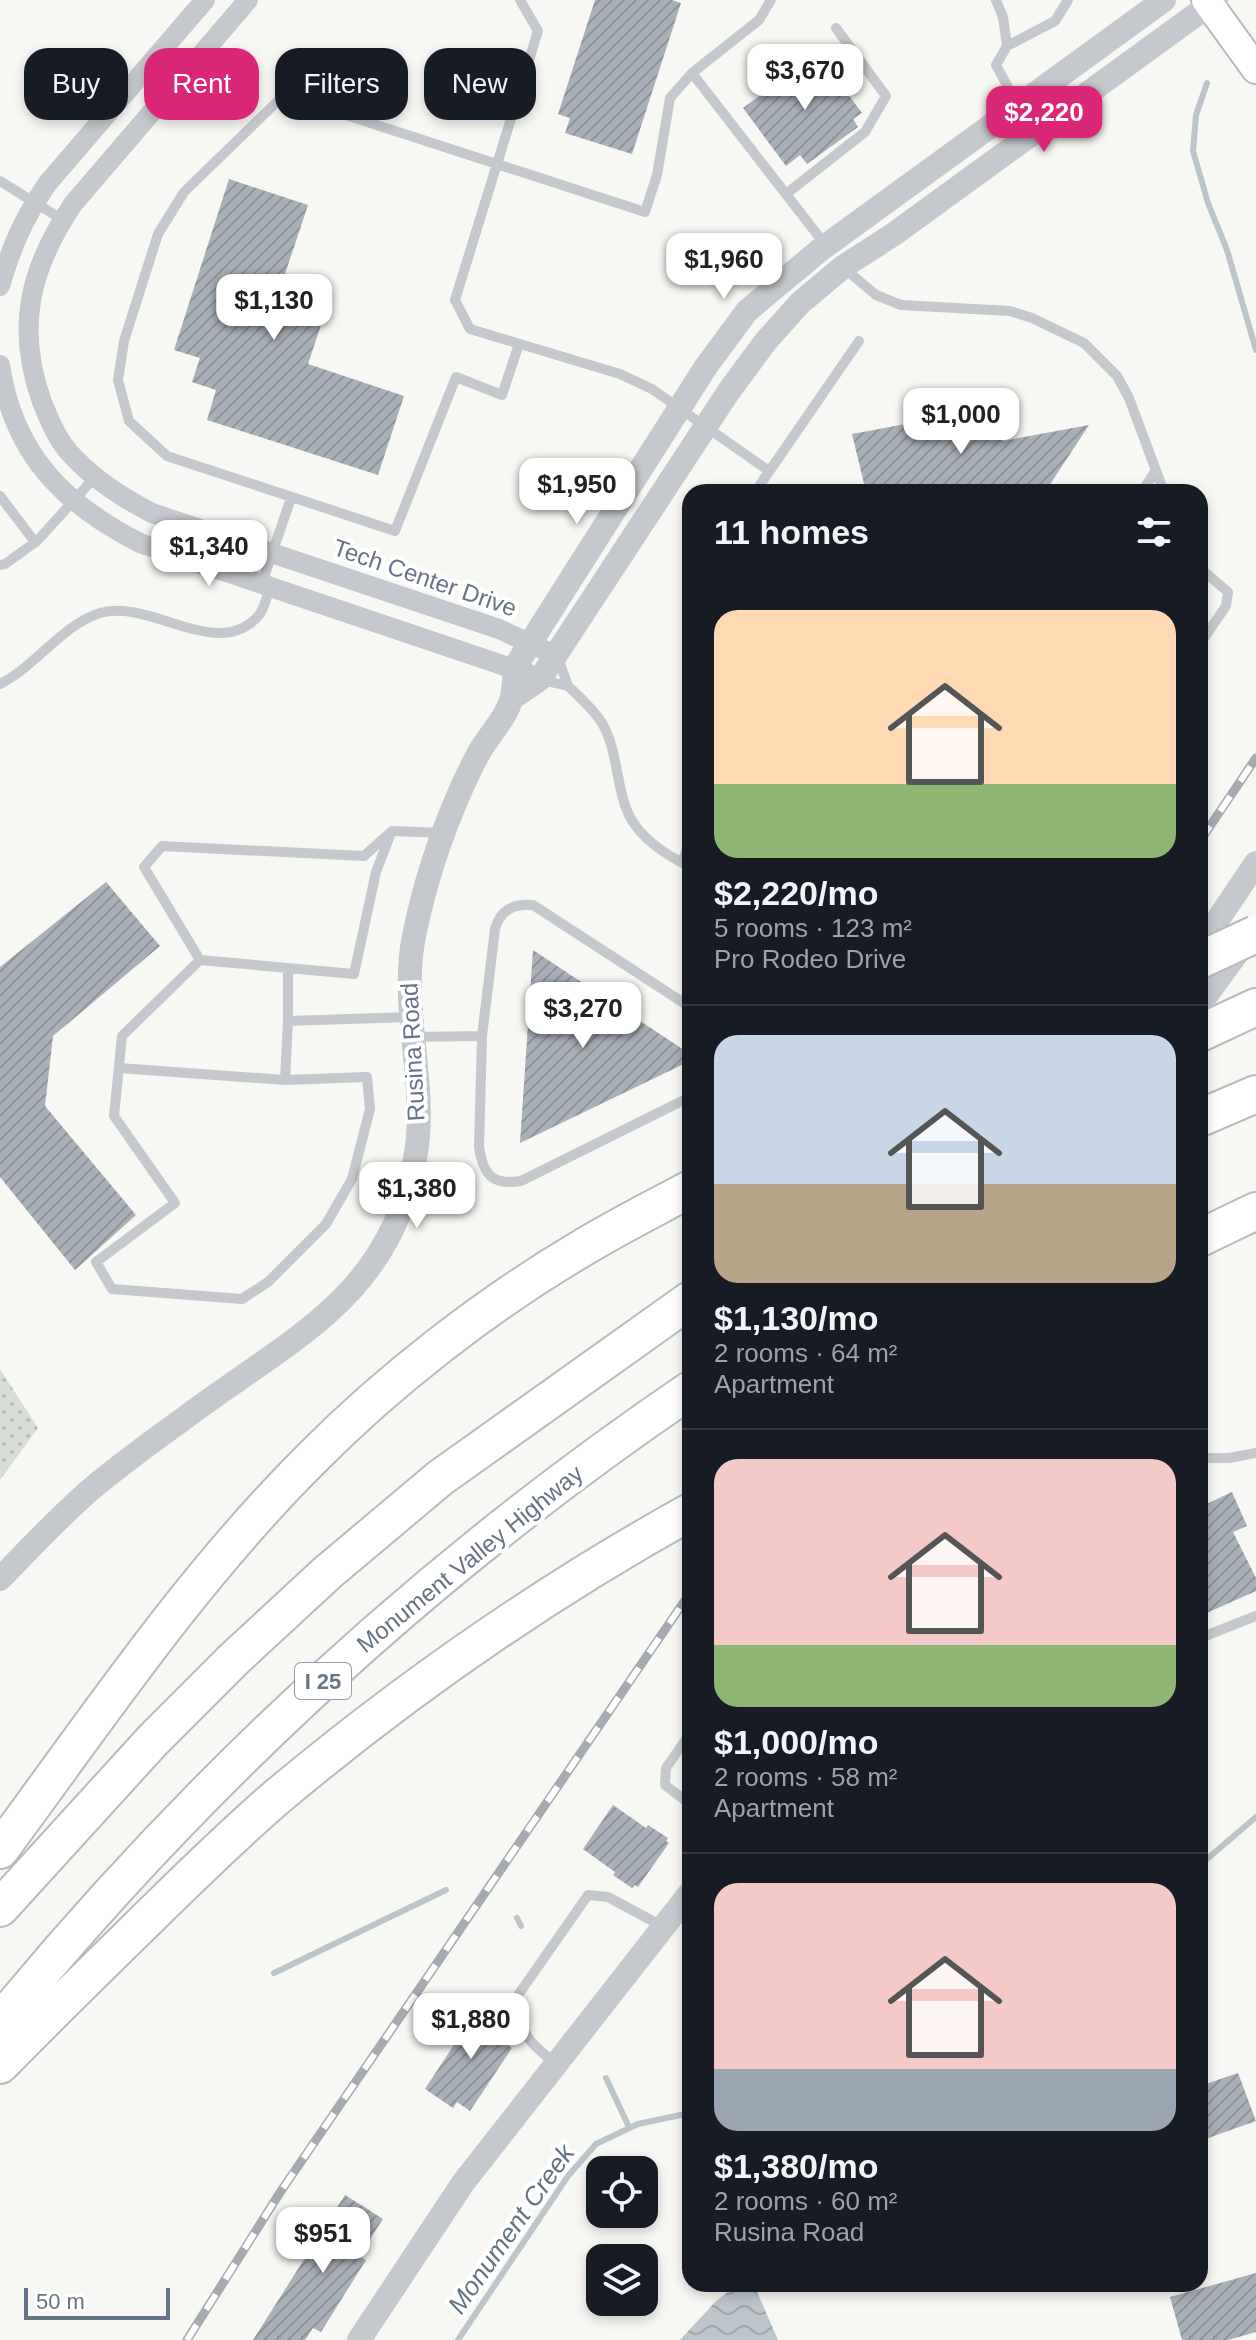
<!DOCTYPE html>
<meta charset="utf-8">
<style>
:root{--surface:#171b24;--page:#242831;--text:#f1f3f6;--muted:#9ea1a6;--line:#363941;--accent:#db2777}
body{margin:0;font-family:Helvetica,sans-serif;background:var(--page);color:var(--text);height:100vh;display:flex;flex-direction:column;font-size:30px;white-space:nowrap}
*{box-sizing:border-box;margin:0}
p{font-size:26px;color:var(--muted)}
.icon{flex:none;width:44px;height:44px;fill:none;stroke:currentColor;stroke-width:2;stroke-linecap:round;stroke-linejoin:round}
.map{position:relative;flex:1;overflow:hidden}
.panel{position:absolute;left:682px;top:484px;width:526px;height:1808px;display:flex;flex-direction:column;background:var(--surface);border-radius:24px;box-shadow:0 4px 12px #0003}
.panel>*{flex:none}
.banner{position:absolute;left:24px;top:48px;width:538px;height:72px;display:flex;gap:16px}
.tools{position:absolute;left:586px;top:2156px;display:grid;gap:16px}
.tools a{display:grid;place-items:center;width:72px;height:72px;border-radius:16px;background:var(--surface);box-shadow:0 4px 12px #0003;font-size:40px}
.scale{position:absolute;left:24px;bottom:20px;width:146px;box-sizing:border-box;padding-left:8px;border:4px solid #677485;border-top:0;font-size:22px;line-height:28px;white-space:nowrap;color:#677485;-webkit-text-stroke:6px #fff;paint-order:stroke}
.price{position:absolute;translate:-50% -68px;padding:0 18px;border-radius:16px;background:#fff;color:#222;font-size:26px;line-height:52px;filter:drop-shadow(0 2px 4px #0008)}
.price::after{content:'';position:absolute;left:50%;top:48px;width:24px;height:18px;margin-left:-12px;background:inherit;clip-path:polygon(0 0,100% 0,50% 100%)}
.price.selected{background:var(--accent);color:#fff}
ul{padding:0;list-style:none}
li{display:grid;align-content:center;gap:16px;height:424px;padding:0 32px}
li+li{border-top:2px solid var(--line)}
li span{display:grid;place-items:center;height:248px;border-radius:24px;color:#555}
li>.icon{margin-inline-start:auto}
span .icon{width:144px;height:144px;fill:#fffc;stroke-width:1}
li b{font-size:34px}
h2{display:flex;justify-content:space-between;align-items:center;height:96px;padding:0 32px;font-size:34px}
.chip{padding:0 28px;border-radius:24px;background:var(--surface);box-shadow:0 4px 12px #0003;font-size:28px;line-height:72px}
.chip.selected{background:var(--accent);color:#fff}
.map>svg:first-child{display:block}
.park{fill:url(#park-dots)}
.water{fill:url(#water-waves)}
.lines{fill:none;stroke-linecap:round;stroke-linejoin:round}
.stream{stroke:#bdc5cb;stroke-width:6}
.building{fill:url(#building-hatch)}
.secondary-casing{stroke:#b8bbc0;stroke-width:32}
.motorway-casing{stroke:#b8babe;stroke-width:40}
.service{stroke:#c5c8cc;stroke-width:10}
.minor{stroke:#c5c8cc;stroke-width:20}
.tertiary{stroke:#c5c8cc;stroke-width:24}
.secondary{stroke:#fff;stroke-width:28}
.motorway{stroke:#fff;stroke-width:36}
.rail-casing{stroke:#a6aab1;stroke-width:9}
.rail{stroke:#fff;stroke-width:6;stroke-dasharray:18;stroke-linecap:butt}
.motorway-bridge-casing{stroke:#b8babe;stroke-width:40;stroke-linecap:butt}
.motorway-bridge{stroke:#fff;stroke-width:36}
.labels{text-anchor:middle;stroke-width:8;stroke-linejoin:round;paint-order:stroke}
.shield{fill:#fff;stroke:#959eaa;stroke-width:2}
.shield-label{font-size:22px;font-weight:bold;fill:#677485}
.street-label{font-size:24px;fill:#677485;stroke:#fff}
.water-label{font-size:26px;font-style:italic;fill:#637581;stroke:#fff}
</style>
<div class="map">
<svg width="1256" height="2340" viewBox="0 0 1256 2340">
<defs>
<pattern id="park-dots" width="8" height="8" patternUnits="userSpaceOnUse" patternTransform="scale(2)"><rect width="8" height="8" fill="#d8ded5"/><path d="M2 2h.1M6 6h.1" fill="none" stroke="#b3b9b2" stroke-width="1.8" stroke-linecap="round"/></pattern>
<pattern id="water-waves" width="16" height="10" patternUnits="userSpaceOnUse" patternTransform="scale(2)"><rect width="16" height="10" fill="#bdc5cb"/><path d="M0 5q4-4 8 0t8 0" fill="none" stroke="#9da5aa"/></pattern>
<pattern id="building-hatch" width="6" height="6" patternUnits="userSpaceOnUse" patternTransform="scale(2)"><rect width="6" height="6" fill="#aab0b7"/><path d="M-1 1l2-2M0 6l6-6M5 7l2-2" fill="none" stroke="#8e949a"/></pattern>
</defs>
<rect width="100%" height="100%" fill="#f7f7f4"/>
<path class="park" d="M0,1369L38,1428L0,1480Z"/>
<path class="water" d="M738,2284L755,2287L778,2340H680L716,2301Z"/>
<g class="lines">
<path class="stream" d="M1207,83L1196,115L1193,151L1208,203L1227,250L1256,350
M1200,1865L1256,1817
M517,1918L521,1926
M274,1973L446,1890
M606,2078L629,2127
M458,2340L568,2176L596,2144L638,2124L690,2113"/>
</g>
<path class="building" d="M595,0H672L681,3L632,154L565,133L570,118L558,114Z
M817,53L862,113L853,119L858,127L807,164L800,155L786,166L743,108Z
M229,179L308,205L276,301L324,316L308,364L404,396L378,475L207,420L216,390L192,382L200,358L174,350Z
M996,407L1003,441L1089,425L1045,492H866L852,434Z
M106,882L160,946L53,1036L45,1106L136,1215L75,1270L0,1177V967Z
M533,950L690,1054V1061L520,1143Z
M1232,1492L1247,1526L1233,1532L1256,1578V1591L1200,1616V1507Z
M613,1805L646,1828L648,1825L668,1838L666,1841L669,1843L638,1887L635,1885L632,1888L613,1875L615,1872L583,1849Z
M484,1999L500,2009L490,2026L505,2036L502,2041L512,2048L470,2111L457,2102L453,2108L425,2089Z
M1238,2073L1256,2121L1200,2141V2086Z
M345,2195L383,2219L359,2256L366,2260L321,2332L313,2328L305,2340H253Z
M1256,2273V2332L1228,2340H1182L1170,2297Z"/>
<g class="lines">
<defs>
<path id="secondary" d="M1206,0L1256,69"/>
<path id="motorway" d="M1200,1033L1256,1007
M1200,1118L1256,1094
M1200,1238L1256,1211
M0,1850C99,1716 193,1576 312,1458C388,1381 486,1305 579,1250C615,1228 653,1209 690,1189
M0,1908L153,1740L233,1660L327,1573L440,1478L690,1300
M0,2022C199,1780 431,1566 690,1390
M0,2065C45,2019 91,1974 137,1929C183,1884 229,1838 278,1796C406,1689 544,1593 690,1512"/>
</defs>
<use href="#secondary" class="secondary-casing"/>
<use href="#motorway" class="motorway-casing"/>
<path class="service" d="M520,0L538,31L455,300L470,329L620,374L652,389L769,471
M771,0L759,20L692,73L827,247
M996,0L1003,17L1007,46
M1018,106L996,65L1007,46L1055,21L1068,0
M0,181L63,220
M786,194L865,132L886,96L836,28
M845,269L876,295L901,305L1010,311L1032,318L1084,343L1117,376L1129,398L1164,492
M519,344L502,395L456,377L395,531L167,456L129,421L118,380L124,341L158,234L184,192L284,95L645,212L657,175L670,98L692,73
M755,492L859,341
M1142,492L1156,470
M0,496L35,542
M0,565L5,564L37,541L95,477
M1200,568L1228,592L1226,606L1200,644
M262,583L291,498
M542,680L568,686L558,658
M0,684C36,666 62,625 100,613C150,598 219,663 259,615C265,608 267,595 270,587
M568,686C580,697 593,709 602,723C617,749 616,781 626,808C635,835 666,855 690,867
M682,863L690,841
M200,960L354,974L376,872L391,833
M288,968V1021
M690,1007L533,905C514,903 500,910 495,929L482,1036L479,1147C483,1174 492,1186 521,1181L690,1097
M410,1017L288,1021L285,1080L367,1077L370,1109L352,1179L326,1224L268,1282L242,1299L112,1289L96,1262L175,1203L114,1116L122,1036L200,960L144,867L162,846L364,856L392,831L443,833
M414,1037L482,1036
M119,1068L285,1080
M1200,1458H1229L1256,1453
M1200,1638L1256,1616
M689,1735L666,1768L665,1785L690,1804
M556,2064C529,2042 519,2034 516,1998L588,1895L608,1897L662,1926"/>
<path class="minor" d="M248,0L73,204C30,268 15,327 42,402C49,419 56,437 68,451C91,478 121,497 152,513L499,629L557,656
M0,286C12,245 23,220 47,184L205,0
M0,365C13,453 63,504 140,543L529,674"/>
<path class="tertiary" d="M512,698L540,679L729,391L766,341L800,303L843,267L894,234L1216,0
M1200,946L1256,863
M1200,1004L1246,941
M0,1579C29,1549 58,1518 90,1490C121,1464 154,1440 186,1417C288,1340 389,1299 415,1159C429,1085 399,1010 414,936C424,886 441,834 462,787C468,774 474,761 481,749C491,733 507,716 512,697C514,688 514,677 515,667L705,368L747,311L820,250L1164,0
M359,2340L463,2183L690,1893"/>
<use href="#secondary" class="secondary"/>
<use href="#motorway" class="motorway"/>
<defs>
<path id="rail" d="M1200,841L1256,758
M187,2340L281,2191L690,1593"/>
</defs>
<use href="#rail" class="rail-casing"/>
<use href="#rail" class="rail"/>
<defs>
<path id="motorway-bridge" d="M1200,960L1256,934"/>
</defs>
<use href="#motorway-bridge" class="motorway-bridge-casing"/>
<use href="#motorway-bridge" class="motorway-bridge"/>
</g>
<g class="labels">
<rect class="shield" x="295" y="1663" width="56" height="36" rx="6"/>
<g class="shield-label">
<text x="323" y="1689">I 25</text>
</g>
<g class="street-label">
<text transform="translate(425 578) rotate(19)" y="8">Tech Center Drive</text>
<text transform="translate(413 1052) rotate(-93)" y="8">Rusina Road</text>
<text transform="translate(470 1559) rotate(-39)" y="8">Monument Valley Highway</text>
</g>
<g class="water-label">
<text transform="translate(511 2229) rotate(-55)" y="9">Monument Creek</text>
</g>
</g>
</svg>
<div class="tools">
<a><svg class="icon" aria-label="locate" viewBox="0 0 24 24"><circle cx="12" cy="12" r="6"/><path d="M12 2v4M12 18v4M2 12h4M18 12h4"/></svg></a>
<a><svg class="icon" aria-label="layers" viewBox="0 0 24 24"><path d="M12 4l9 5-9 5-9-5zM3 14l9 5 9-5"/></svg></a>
</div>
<div class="scale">50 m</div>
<b class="price" style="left:805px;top:112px">$3,670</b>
<b class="price selected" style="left:1044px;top:154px">$2,220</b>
<b class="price" style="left:724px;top:301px">$1,960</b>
<b class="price" style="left:274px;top:342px">$1,130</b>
<b class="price" style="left:961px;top:456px">$1,000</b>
<b class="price" style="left:577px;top:526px">$1,950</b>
<b class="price" style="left:209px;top:588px">$1,340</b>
<b class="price" style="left:583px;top:1050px">$3,270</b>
<b class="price" style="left:417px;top:1230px">$1,380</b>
<b class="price" style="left:471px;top:2061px">$1,880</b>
<b class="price" style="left:323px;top:2275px">$951</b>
<div class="banner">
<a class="chip">Buy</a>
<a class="chip selected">Rent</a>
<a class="chip">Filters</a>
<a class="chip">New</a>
</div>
<section class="panel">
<h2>11 homes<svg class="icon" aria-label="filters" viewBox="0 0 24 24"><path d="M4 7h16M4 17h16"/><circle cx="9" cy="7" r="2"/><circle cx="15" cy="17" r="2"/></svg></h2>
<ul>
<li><span style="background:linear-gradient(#ffd9b3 70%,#8fb573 0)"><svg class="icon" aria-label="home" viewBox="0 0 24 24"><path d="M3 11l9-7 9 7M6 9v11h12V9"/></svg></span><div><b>$2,220/mo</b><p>5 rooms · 123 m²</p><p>Pro Rodeo Drive</p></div></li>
<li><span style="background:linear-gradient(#c9d6e8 60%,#b9a48a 0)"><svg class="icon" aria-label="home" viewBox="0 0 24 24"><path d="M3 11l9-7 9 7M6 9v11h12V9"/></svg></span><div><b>$1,130/mo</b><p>2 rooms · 64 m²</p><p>Apartment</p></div></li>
<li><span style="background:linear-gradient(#f6c9c9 75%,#8fb573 0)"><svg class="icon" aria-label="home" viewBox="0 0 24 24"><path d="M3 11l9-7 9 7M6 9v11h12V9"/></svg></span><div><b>$1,000/mo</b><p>2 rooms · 58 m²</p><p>Apartment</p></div></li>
<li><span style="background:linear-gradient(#f6c9c9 75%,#9aa5b1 0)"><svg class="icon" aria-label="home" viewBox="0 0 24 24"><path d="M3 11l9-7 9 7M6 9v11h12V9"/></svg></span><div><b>$1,380/mo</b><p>2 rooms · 60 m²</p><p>Rusina Road</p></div></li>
</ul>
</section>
</div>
